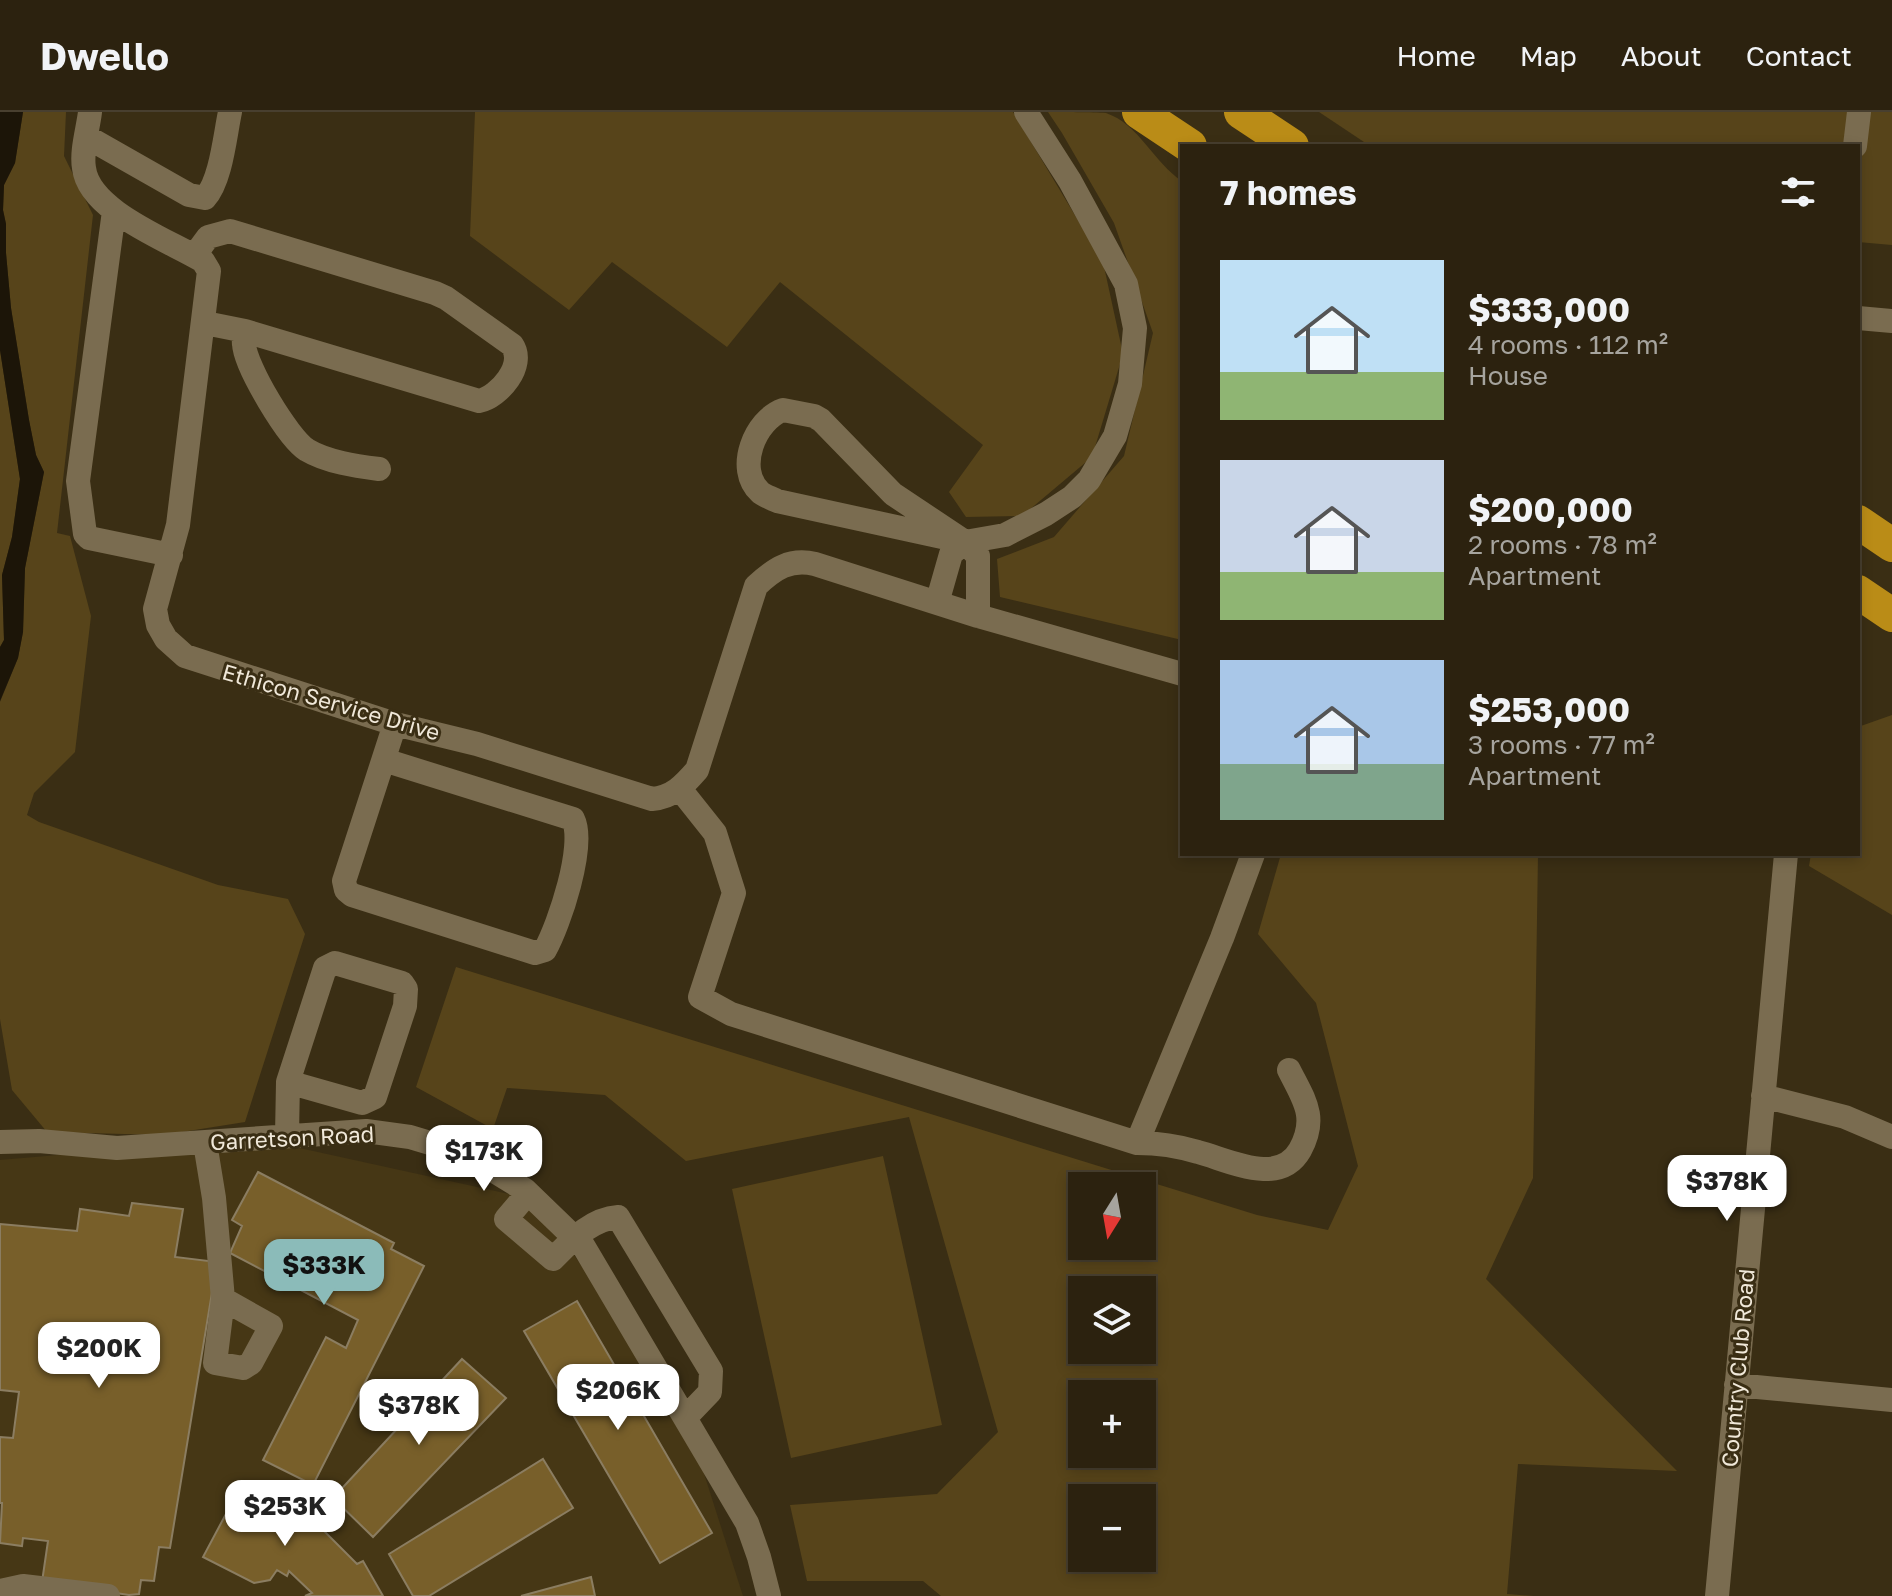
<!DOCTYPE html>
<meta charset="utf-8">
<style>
:root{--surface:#2c220f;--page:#342a18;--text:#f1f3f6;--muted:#a6a49e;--line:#483f2f;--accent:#8bbbb9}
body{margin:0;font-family:"Golos Text",sans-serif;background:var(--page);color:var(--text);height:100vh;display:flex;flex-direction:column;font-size:30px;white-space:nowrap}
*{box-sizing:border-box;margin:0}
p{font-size:26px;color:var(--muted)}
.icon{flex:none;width:44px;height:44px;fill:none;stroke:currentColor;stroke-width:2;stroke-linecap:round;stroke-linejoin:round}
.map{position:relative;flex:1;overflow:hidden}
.drawer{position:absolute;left:1180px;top:32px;width:680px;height:712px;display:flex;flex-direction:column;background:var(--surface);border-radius:0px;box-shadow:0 4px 12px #0003,0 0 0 2px var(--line)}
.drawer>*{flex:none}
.needle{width:52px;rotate:191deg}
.controls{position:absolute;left:1068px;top:1060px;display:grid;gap:16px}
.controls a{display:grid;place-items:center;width:88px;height:88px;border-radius:0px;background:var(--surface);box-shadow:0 4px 12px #0003,0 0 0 2px var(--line);font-size:40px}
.price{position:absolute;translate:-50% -68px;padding:0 18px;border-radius:16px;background:#fff;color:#222;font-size:26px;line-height:52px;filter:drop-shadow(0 2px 4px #0008)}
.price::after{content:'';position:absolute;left:50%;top:48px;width:24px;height:18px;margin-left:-12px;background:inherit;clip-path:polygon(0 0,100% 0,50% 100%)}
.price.selected{background:var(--accent);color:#111}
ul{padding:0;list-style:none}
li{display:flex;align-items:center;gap:24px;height:200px;padding:0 40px}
li span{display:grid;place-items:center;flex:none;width:224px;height:160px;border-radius:0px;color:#555}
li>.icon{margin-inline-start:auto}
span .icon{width:96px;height:96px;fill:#fffc;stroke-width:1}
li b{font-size:34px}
h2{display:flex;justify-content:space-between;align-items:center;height:96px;padding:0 40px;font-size:34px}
header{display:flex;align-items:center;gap:48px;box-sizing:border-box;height:112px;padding:0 40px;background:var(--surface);border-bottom:2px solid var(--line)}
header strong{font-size:38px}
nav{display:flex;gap:44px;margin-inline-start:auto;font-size:28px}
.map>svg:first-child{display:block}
.built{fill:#463715}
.green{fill:#57441a;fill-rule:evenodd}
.water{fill:#1c1508}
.building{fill:#785f2a;stroke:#8b7d61;stroke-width:2}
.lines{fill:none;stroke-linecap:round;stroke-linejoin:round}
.minor{stroke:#7a6c50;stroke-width:24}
.highway{stroke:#ba8c17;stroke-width:34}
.labels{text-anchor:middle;stroke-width:6;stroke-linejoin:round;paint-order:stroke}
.street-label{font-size:22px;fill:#f0e8d9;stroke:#3a2e14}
</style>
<header>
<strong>Dwello</strong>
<nav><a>Home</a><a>Map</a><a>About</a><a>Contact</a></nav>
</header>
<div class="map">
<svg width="1892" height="1484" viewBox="0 0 1892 1484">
<rect width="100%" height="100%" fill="#3a2e14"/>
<path class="built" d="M254,1026L536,1088L686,1305L743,1484H0V1048Z"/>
<path class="green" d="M23,0H66L64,44L93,103L57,421L70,424L91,504L75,640L34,681L27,703L39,710L218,773L288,787L305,822L245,1010L163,1023L47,1020L12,978L0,907V590L18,546L23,520L25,456L44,360L36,343L29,308L11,196L6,141V112L3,98L4,73L15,51Z
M475,0H1013L1103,150L1123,242L1092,345L1022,404L966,405L949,380L983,333L780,170L727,235L612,150L569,198L470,124Z
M1048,0C1062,0 1093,0 1106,1C1139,12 1154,51 1182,69V528L1000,485L997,447L1054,425L1124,344L1153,221L1114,111L1062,21Z
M1319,0H1892V133L1858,130V34H1370Z
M0,238L20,367L12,425L2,463L4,528L0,535Z
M1892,603V803L1809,754L1811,742H1858V615Z
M1281,742H1538L1533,1066L1486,1167L1677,1359L1518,1352L1507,1482L1534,1484H941L923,1469H807L790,1393L937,1382L998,1320L909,1005L686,1049L605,983L507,976L493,1017L416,975L456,855L1257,1103L1328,1118L1358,1054L1316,891L1258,822ZM1082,1074H1142V1134H1082ZM1082,1178H1142V1238H1082ZM1082,1282H1142V1342H1082ZM1082,1386H1142V1446H1082Z
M883,1044L942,1313L791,1346L732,1077Z"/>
<path class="water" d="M0,0H23L15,51L4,73L3,98L6,112V141L11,196L29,308L36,343L44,360L25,456L23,520L18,546L0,589V535L4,528L2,463L12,425L20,367L0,238Z"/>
<path class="building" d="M258,1060L394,1131L391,1137L424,1154L313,1373L263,1348L326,1225L346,1236L358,1208L230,1141L242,1114L232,1108Z
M132,1091L183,1097L175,1145L217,1150L170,1436L159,1435L154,1469L141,1468L139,1482L129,1483L42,1470L48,1429L23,1426L22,1434L0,1431L2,1391H0V1325L13,1326L19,1280L0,1278V1112L77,1119L80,1097L129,1104Z
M577,1189L712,1421L660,1451L524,1219Z
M462,1247L506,1286L373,1425L333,1386Z
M543,1347L573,1396L429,1484H413L389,1442Z
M243,1370L310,1406L316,1398L327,1407L320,1415L357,1452L363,1449L383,1484H305L312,1481L289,1459L287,1464L277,1458L270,1468L254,1471L203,1445Z
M591,1465L595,1484H521Z"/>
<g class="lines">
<path class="minor" d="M90,0C88,17 81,39 84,56C89,99 168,128 203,149L209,159L178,413L155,497L158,513L166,527L185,544L395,612L477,632L652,687C673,685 683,674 697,658L756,474C774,457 790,446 815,452L978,504L1182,562
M87,25L189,83L205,86C221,69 225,23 230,0
M1855,34L1859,0
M114,99L78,369L85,422L89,426L171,443
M194,144L208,125L230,119L435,181L446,186L512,233C526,253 499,285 479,289L245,219L205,211
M1858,206L1892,209
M245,219C245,223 243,228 244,232C245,254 288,326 307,338C327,350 356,354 379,357
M783,298L814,304L821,308L893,382L965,430L777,389C772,386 764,384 760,380C735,357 755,308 783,298Z
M965,430L978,444V504
M937,491L951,442L965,430L1005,423L1046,402L1072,385L1089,368L1115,324L1130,272L1135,216L1126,172L1070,69L1026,0
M384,648L573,707C586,733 559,813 545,838L535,841L352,783L346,778L344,769L395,612
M680,677L715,721L734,781L700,885L731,902L1137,1031C1158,1031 1178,1034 1198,1040C1229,1048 1279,1075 1300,1038C1318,1005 1304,988 1289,958
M1763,984L1845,1005L1892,1025
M287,1023L288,970L325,856L335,851L402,871L406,877L405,894L375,985L362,991L288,970
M0,1030L39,1029L117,1036L366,1019L410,1025L450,1037L486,1054L525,1078L584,1135L747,1411L759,1445L769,1484
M205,1031L214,1086L223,1187L215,1251L243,1256L251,1251L271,1214L223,1187
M1137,1031L1222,826L1253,742
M528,1081L506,1107L553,1147C572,1128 591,1107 618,1105L711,1259L710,1280L686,1305
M1736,1273L1892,1288
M0,1479L23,1474L108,1484
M1717,1484L1786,742"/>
<path class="highway" d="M1139,0L1190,34
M1241,0L1292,34
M1858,410L1892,433
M1858,480L1892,503"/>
</g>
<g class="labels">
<g class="street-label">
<text transform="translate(331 590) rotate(16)" y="8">Ethicon Service Drive</text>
<text transform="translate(292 1026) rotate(-3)" y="8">Garretson Road</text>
<text transform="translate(1738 1256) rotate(-85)" y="8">Country Club Road</text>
</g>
</g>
</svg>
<div class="controls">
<a><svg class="needle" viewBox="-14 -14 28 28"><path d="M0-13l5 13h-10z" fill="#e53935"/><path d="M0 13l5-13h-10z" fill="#a6a49e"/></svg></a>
<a><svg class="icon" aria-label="layers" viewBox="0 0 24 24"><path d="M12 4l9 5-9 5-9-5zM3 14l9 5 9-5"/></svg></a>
<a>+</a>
<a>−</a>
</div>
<b class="price" style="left:484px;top:1081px">$173K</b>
<b class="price" style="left:1727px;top:1111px">$378K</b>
<b class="price selected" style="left:324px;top:1195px">$333K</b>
<b class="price" style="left:99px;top:1278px">$200K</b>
<b class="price" style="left:618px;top:1320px">$206K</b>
<b class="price" style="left:419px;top:1335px">$378K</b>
<b class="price" style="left:285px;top:1436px">$253K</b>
<section class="drawer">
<h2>7 homes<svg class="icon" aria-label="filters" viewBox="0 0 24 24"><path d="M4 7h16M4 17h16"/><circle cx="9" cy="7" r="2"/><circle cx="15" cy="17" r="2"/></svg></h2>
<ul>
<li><span style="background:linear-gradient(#bfe0f5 70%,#8fb573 0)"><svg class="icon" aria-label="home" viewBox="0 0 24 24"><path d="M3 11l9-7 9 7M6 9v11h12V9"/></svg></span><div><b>$333,000</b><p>4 rooms · 112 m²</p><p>House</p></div></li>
<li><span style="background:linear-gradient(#c9d6e8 70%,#8fb573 0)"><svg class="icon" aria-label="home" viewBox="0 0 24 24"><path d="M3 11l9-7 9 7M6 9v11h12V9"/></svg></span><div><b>$200,000</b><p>2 rooms · 78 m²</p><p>Apartment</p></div></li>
<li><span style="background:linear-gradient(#a9c7e8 65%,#7fa58c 0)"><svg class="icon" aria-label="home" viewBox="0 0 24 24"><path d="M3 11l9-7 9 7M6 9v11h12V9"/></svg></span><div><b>$253,000</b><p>3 rooms · 77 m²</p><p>Apartment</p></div></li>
</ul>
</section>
</div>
